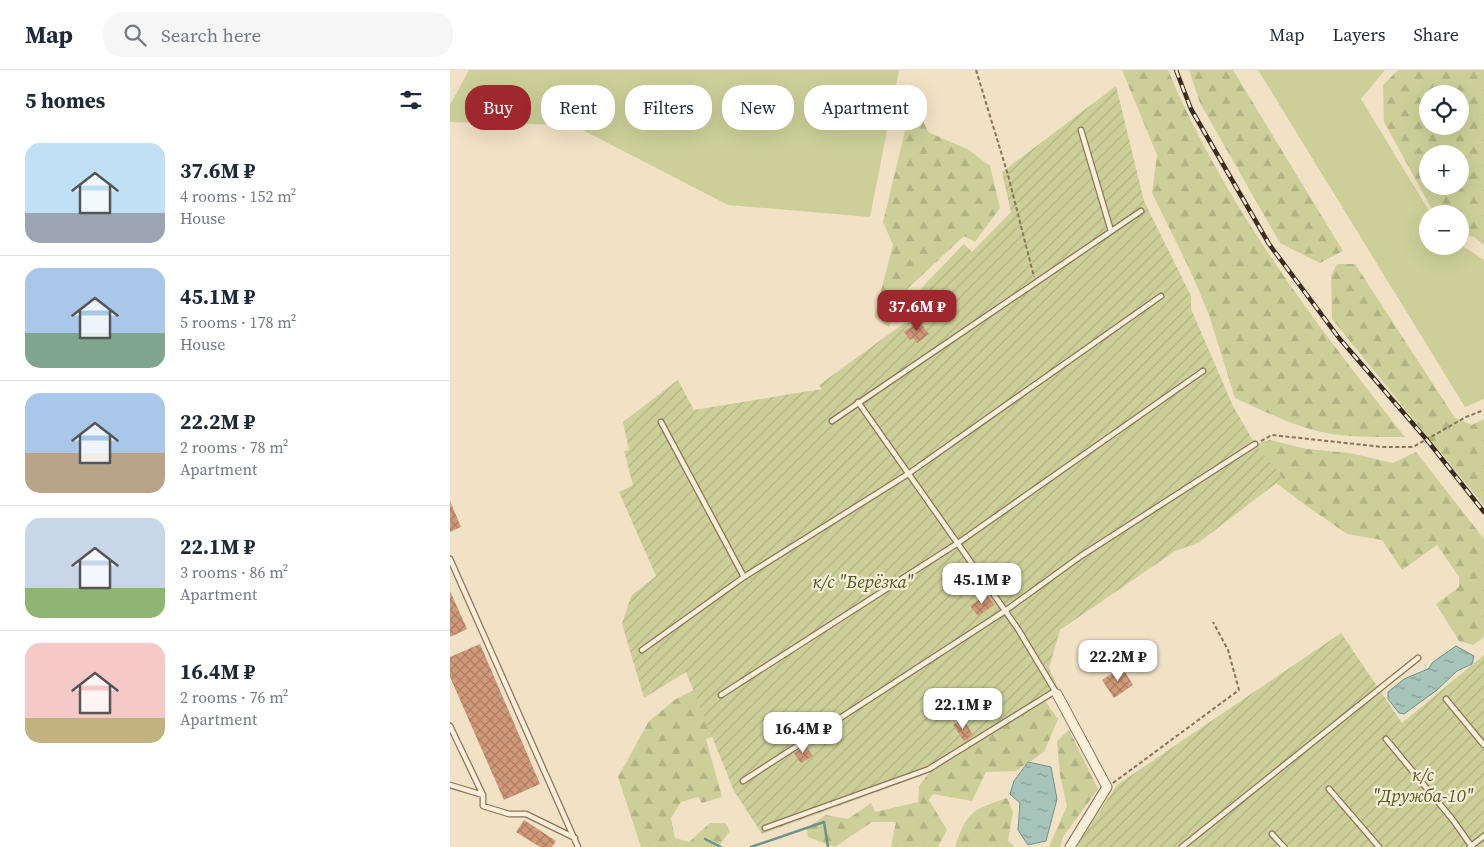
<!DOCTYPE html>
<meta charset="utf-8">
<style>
:root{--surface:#fff;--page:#f6f6f7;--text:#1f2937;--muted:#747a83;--line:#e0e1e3;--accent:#9f272e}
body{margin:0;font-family:"Source Serif 4",serif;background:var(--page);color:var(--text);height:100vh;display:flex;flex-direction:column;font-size:19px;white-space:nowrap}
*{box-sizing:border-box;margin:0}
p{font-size:16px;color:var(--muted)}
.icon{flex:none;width:28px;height:28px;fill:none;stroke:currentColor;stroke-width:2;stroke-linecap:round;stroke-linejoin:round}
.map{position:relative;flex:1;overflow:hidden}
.side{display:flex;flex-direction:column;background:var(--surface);width:450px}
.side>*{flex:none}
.hud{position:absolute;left:15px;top:15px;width:475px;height:45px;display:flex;gap:10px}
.tools{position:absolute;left:969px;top:15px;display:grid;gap:10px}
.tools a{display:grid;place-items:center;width:50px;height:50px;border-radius:50%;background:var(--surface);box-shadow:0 5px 20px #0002;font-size:25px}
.price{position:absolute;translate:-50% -42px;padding:0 11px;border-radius:10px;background:#fff;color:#222;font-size:16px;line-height:32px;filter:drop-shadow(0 1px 2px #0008)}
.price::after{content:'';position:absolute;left:50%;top:30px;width:15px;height:11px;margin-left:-8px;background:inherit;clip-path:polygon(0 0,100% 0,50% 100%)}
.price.current{background:var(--accent);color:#fff}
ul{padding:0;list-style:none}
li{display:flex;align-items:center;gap:15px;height:125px;padding:0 25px}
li+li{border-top:1px solid var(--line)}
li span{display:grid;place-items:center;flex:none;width:140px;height:100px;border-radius:15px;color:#555}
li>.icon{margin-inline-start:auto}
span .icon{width:60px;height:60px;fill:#fffc;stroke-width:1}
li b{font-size:21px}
h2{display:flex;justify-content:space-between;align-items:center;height:60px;padding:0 25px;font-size:21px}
.tag{padding:0 18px;border-radius:20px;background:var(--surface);box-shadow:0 5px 20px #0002;font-size:18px;line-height:45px}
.tag.current{background:var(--accent);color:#fff}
header{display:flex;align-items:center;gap:30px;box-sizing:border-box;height:70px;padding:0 25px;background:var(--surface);border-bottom:1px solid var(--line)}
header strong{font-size:24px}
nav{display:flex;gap:28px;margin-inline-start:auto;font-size:18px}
.search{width:350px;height:45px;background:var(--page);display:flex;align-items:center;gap:12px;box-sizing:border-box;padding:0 18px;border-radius:20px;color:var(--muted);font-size:19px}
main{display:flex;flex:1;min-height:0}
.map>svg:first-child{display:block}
.grass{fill:#ccd098}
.forest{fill:url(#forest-firs);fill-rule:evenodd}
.garden{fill:url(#garden-furrows)}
.water{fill:url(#water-ripples);stroke:#6d9388}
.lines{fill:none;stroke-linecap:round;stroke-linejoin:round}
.stream{stroke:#6d9388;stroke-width:2.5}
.building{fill:url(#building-cross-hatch)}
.lane-casing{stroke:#8d725a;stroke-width:7}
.street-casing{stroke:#8d725a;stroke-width:11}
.path{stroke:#8d725a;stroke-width:2;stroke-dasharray:4 2.5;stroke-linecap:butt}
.lane{stroke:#fbefda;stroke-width:4.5}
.street{stroke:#fbefda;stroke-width:9}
.rail-casing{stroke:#3c2b1f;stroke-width:4.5}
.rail{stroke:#f8ecd6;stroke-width:2.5;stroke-dasharray:8;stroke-linecap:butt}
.labels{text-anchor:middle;stroke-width:4.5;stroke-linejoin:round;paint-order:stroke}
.park-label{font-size:18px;font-style:italic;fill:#4f5a24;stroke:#f8ecd6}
</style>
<header>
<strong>Map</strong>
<div class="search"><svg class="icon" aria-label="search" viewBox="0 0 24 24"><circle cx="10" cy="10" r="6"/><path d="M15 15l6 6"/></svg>Search here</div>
<nav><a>Map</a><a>Layers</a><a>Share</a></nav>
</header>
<main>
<section class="side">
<h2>5 homes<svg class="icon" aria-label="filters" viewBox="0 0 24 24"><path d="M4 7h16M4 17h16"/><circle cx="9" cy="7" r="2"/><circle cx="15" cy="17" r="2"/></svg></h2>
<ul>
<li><span style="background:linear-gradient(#bfe0f5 70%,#9aa5b1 0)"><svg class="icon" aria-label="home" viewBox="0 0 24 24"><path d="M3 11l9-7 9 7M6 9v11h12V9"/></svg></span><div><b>37.6M ₽</b><p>4 rooms · 152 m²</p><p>House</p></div></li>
<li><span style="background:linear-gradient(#a9c7e8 65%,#7fa58c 0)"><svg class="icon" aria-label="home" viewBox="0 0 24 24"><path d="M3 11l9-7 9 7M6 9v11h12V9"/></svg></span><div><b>45.1M ₽</b><p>5 rooms · 178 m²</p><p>House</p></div></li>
<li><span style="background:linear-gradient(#a9c7e8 60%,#b9a48a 0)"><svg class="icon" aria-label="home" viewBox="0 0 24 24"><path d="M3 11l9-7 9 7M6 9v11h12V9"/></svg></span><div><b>22.2M ₽</b><p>2 rooms · 78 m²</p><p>Apartment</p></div></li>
<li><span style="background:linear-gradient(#c9d6e8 70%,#8fb573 0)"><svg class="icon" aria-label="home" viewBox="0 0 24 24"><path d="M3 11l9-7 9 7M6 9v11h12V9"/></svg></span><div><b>22.1M ₽</b><p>3 rooms · 86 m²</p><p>Apartment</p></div></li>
<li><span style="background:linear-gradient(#f6c9c9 75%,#c2b280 0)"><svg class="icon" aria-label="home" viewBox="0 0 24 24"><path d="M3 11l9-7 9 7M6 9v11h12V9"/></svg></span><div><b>16.4M ₽</b><p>2 rooms · 76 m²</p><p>Apartment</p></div></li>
</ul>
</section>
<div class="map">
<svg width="1034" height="777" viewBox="0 0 1034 777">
<defs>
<pattern id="forest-firs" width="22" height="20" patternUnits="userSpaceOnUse" patternTransform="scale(1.25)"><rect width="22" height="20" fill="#ccd098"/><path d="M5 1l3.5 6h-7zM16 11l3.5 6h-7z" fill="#b0b383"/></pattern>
<pattern id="garden-furrows" width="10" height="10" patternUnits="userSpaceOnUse" patternTransform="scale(1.25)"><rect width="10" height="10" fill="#ccd098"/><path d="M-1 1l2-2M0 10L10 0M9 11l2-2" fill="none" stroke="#b0b383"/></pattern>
<pattern id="water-ripples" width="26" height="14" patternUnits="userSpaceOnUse" patternTransform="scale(1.25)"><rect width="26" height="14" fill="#a7c4ba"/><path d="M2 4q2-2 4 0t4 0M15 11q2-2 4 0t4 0" fill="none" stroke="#899f97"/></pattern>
<pattern id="building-cross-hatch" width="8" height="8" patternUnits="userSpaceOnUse" patternTransform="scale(1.25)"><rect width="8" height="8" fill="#d19979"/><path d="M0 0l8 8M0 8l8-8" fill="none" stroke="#ab7d63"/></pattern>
</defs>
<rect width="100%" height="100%" fill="#f1e1c5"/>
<path class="grass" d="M19,0H449L420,147L278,135L123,55L0,52V35Z
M808,0H935L911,29L981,144H978V176H1010V174L1034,190V329L1015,337Z"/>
<path class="forest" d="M672,0H718C775,136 864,252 955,367C926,367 894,368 867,361C838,354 812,340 785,328L759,245L740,200L702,123L707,85Z
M739,0H783L893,181L870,193L830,173L750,33Z
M948,0H1034V175L1024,167L1010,164V144H986L983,141L934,52L933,15ZM978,24H1010V56H978ZM978,84H1010V116H978Z
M463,28L478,62L519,80L540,96L550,138L525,172L514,166L453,223L439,257L424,247L443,175L433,152Z
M887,194H905L1005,348L1022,355L1034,349V436L882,249L881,206Z
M820,370L857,379L900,383L943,393L966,382L1034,469V567L1023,575L1009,571L986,534L1009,517V507L987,475L952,500L932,470L897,464L854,434L825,412L800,376Z
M258,613L277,661L256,669L272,727L252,733L248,727L231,732L221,748L225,768L239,772L260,753H275L280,761L268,777H191L168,707L199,651L226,629Z
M595,631L608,649L594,682L566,701L536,702L522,731L483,724L479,730L497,760L488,777H441L446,752H422L385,777L358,767L357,758L376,745L398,749L421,733L425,742L468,732L469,716L479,703Z
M619,660L648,719L613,767L610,777H599L617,736L610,705L607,671Z
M557,728L563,742L558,771L565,777H505C517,741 522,740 557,728Z"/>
<path class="garden" d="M666,16L694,131L741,226V239L783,336L805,374L833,408L748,473L725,481L610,560L599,598L608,618L607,624L479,703L312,764L284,721L236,602L194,628L172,554L181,526L206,506L169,422L183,415L174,381L179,380L173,352L228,310L244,340L372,319L369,315L464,246L455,235L514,174L522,182L561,142L552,102Z
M891,563L952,653L1034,585V777H625L667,715Z"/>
<path class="water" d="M1006,576L1024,586L1022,594L1007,601L987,620L954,644L949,643L938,629V622L954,609L978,599L983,592Z
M578,692L601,697L607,729L596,771L578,775L568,760L570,733L560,724L564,711Z"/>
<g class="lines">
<path class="stream" d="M255,769L271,777
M301,777L374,752L378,777"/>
</g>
<path class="building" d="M469,251L479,264L467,273L463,268L460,270L454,262Z
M0,431L11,457L0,462Z
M0,521L17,559L0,567Z
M537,524L544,535L528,546L520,536Z
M30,574L90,714L54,730L0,607V587Z
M672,597L683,615L664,628L652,610Z
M513,649L523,665L514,671L503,655Z
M356,676L363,686L351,693L344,683Z
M74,750L106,771L102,777H90L66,762Z"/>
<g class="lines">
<defs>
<path id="lane" d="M631,60L661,161
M408,332L568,559L607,624
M382,351L691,141
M211,352L294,507
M0,489L128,777
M192,580L294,507L458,404L711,226
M271,625L508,473L753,301
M996,629L1034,675
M0,656L33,725V736L59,744H76L125,768
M936,669L1003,750L1022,777
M293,711L555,541L631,486L805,374
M0,715L33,725
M879,719L929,777
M315,758L479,699L605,621
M822,764L834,777
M732,777L968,588
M1020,777L1034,766"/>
<path id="street" d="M607,624L657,717L620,777"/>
</defs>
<use href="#lane" class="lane-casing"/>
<use href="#street" class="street-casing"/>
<path class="path" d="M526,0L558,105L584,207
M811,371L822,365L933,377H963L1016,347L1034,340
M663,713L789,620L778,580L763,552"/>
<use href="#lane" class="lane"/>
<use href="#street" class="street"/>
<defs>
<path id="rail" d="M726,0L741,39L819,174L889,268L977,370L1034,442"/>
</defs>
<use href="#rail" class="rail-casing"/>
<use href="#rail" class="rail"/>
</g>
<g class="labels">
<g class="park-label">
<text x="413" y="518">к/с "Берёзка"</text>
<text x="973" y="711">к/с<tspan x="973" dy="21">"Дружба-10"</tspan></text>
</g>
</g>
</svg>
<div class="tools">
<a><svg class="icon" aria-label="locate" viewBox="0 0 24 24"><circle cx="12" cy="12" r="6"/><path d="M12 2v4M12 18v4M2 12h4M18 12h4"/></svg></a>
<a>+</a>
<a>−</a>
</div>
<b class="price current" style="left:467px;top:262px">37.6M ₽</b>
<b class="price" style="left:532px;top:535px">45.1M ₽</b>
<b class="price" style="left:668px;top:612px">22.2M ₽</b>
<b class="price" style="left:513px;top:660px">22.1M ₽</b>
<b class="price" style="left:353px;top:684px">16.4M ₽</b>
<div class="hud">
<a class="tag current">Buy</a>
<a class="tag">Rent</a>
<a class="tag">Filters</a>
<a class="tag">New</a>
<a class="tag">Apartment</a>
</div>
</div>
</main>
